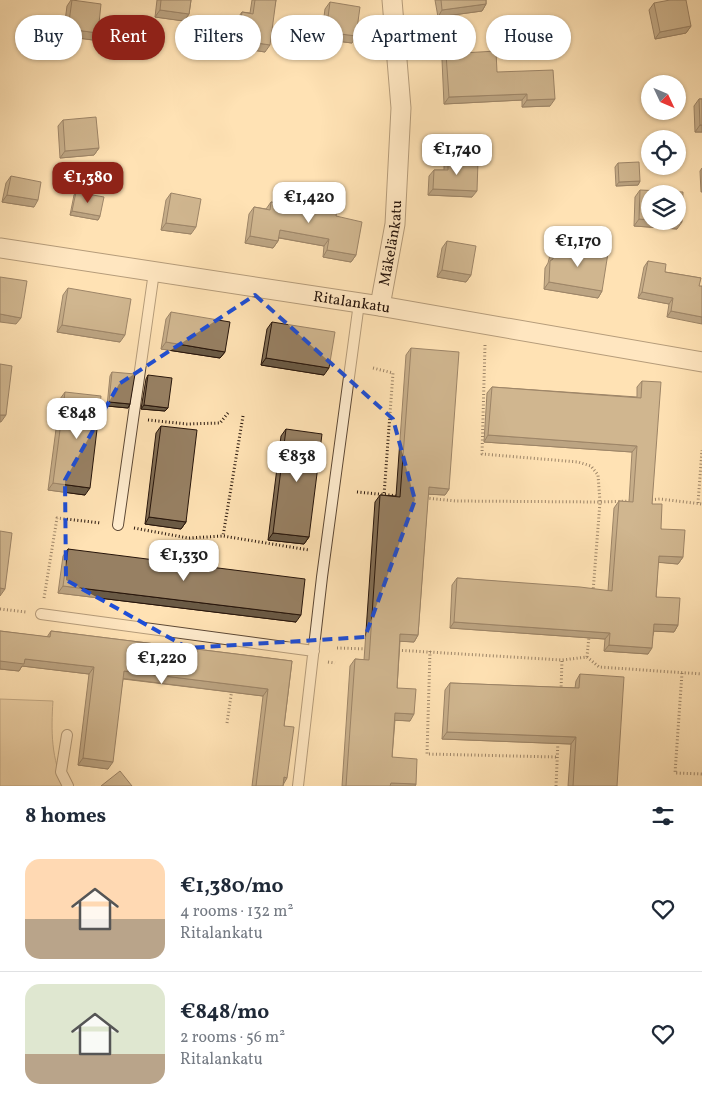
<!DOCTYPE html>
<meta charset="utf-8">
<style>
:root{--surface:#fff;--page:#f2f2f3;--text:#1f2937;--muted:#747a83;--line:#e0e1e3;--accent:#8f2418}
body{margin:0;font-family:Vollkorn,serif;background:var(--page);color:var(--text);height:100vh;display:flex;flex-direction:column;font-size:19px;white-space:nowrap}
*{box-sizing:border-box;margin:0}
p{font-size:16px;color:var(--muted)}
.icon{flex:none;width:28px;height:28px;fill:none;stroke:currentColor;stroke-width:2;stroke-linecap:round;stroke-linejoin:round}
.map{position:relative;height:786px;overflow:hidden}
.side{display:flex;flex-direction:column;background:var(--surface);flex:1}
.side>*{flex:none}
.hud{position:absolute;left:15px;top:15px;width:672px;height:45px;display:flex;gap:10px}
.needle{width:32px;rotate:134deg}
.tools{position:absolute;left:641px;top:75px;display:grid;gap:10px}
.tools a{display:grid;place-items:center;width:45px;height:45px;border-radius:50%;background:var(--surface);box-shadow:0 1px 4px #0004;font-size:25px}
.price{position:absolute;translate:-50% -42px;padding:0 11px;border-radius:10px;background:#fff;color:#222;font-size:16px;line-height:32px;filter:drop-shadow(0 1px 2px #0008)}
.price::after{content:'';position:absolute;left:50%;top:30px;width:15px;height:11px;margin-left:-8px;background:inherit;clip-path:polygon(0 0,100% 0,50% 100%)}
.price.current{background:var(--accent);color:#fff}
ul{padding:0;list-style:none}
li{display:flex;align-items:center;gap:15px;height:125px;padding:0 25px}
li+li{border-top:1px solid var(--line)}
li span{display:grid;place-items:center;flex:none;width:140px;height:100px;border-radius:15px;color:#555}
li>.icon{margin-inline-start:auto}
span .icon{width:60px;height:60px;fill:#fffc;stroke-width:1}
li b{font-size:21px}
h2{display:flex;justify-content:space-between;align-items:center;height:60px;padding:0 25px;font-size:21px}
.chip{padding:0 18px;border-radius:22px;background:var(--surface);box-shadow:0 1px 4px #0004;font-size:18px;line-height:45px}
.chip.current{background:var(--accent);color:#fff}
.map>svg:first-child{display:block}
.green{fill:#dabf97;stroke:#806a51}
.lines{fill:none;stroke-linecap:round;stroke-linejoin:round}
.lane-casing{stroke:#5d4835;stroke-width:12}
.street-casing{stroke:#5d4835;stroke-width:21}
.path{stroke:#27150b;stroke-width:3;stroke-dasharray:1 2.5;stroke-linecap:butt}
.lane{stroke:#ffecce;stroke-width:10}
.street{stroke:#ffecce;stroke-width:19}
.wall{fill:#826e55;stroke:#27150b}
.shaded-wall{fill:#6a5a45;stroke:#27150b}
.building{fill:#978063;stroke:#27150b}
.marked{fill:none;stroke:#1d4ed8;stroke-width:4;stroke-dasharray:10 6;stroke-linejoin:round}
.labels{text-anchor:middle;stroke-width:4.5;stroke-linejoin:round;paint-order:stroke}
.street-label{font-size:15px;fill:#27150b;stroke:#ffecce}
</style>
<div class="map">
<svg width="702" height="786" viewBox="0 0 702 786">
<rect width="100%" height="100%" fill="#ffe2b4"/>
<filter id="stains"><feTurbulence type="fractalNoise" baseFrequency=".004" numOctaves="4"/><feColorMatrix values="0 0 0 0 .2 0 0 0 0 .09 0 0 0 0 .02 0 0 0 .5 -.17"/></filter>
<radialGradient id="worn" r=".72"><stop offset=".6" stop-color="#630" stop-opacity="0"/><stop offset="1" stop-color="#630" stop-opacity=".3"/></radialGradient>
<path class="green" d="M0,699L53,701C51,730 51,760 65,786H0Z"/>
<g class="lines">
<defs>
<path id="lane" d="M118,525L154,272
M41,614L314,651
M67,735L61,772L68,786
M298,786L322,577L359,303"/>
<g id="street">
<path id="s1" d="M0,248L380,306L702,362"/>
<path id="s2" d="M380,306L395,224L401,108L392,0"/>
</g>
</defs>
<use href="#lane" class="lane-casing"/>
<use href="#street" class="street-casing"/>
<path class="path" d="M485,345L482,454L578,462L591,466L598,475L600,502L593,592
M373,368L393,373L384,495
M243,416L223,536L309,550
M148,420L187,424L220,423L228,413
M357,492L399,496
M426,498L456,501L600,502L632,501
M648,500L660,499L702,504
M698,503L702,450
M134,528L188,538L223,536
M44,598L57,518L101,523
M0,609L26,612
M337,648L369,649
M395,650L562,660L587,657L589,636
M430,651L427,754L557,757
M587,657L599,667L702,674
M328,662L335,663
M682,673L675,773L702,774
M561,690L562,660
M227,723L232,689
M556,786L558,741"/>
<use href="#lane" class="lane"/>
<use href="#street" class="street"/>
</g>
<path class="wall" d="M71,0H76L93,40L63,36L67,6Z
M157,0H191L189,14L184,21L155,17Z
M252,0H276L265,52L233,47L237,19L242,12L250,13Z
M435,0H486V4L482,11L438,17Z
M330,2L352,43L321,39L325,9Z
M654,3L691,26L686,33L655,39L649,10Z
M446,54L497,72L550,106L522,107V100L444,104L442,60Z
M699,99H702V132H695L694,106Z
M63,120L99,148L94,155L60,158L58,126Z
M448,160L472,197L428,195L429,176L434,170H444V166Z
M618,163L640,181L638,185L616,186L615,167Z
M702,168V192H701L700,171Z
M11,176L34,207L2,202L6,183Z
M640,190L677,229L634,226L635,197Z
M76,192L100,216L98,220L70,215L74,195Z
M171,193L191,234L161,230L166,200Z
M314,194L336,216L356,255L351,262L323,257L324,246L279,238L278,241L273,248L245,243L249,214L254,207L266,209L271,202L308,209L309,201Z
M447,241L471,275L466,282L437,277L442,248Z
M556,244L602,291L598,298L544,289L545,268L548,263L551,251Z
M648,261L665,272L701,278L667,317L669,304L638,298L644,267Z
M68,288L120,342L57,332L63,295Z
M171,312L225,352L220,358L161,349L166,319Z
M272,322L324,375L261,365L267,329Z
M411,348L449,489L445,495L428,494L418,635L414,642L400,641L397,688L410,721L395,720L392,757L416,784L415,786H342L350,666L355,659L364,660L375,502L380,495L396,496L406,355Z
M112,372L130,404L128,408L107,406L110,376Z
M148,375L168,408L165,411L141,409L146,379Z
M642,381L652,504L661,529L683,557L678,564L658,562L656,597L678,625L674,632L654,631L648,654L604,651L605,639L450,628L452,585L457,578L608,591L614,508L619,501L629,502L632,452L484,442L487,393L492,387L637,397V387Z
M65,392L85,495L48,490L60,399Z
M161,426L186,522L181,529L145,524L156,433Z
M286,429L309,537L304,544L268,540L281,436Z
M68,549L296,622L58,593L63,556Z
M0,631L47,637L51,631L292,661L284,726L283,786H252L263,696L123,679L108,769L78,765L89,674L22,666L19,671L0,669Z
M580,674L617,786H568L571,744L442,739L445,690L450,683L575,688L576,681Z"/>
<path class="shaded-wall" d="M486,4L482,11L438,17L442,10Z
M160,10L189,14L184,21L155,17Z
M691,26L686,33L655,39L660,32Z
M68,29L98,33L93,40L63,36Z
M326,32L356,36L352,43L321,39Z
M238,40L270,45L265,52L233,47Z
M527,94L522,100L444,104L449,97Z
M555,99L550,106L522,107L527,100Z
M700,125H702V132H695Z
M99,148L94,155L60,158L65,151Z
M640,181L638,185L616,186L619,182Z
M433,189L477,191L472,197L428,195Z
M7,195L38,200L34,207L2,202Z
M72,211L100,216L98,220L70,215Z
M639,219L650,220V221L682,222L677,229L634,226Z
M166,223L196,227L191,234L161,230Z
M280,230L329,239L324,246L275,237Z
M250,236L278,241L273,248L245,243Z
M327,250L356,255L351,262L323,257Z
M442,270L471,275L466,282L437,277Z
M549,282L602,291L598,298L544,289Z
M642,292L673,298L669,304L638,298Z
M671,311L702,317V324L667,317Z
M0,314L21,318L16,324L0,322Z
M62,325L125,335L120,342L57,332Z
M166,342L225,352L220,358L161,349Z
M266,358L329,368L324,375L261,365Z
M109,402L130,404L128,408L107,406Z
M144,405L168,408L165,411L141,409Z
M0,415H6L1,422H0Z
M488,435L637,446L632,452L484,442Z
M53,483L90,488L85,495L48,490Z
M429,487L449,489L445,495L424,494Z
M149,517L186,522L181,529L145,524Z
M273,533L309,537L304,544L268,540Z
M659,556L683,557L678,564L654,562Z
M63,586L301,615L296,622L58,593Z
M0,588L5,589L0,596Z
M454,622L610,633L605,639L450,628Z
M654,624L678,625L674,632L650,631Z
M400,634L418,635L414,642L396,641Z
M609,645L652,648L648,654L604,651Z
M25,659L94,667L89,674L22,666L19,671L0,669V661Z
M124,671L268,689L263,696L119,678Z
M395,713L414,714L410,721L390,720Z
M447,732L576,737L571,744L442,739Z
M83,758L113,762L108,769L78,765Z
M284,777L287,778L283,785Z
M391,783L416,784L415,786H388Z"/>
<path class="building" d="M72,0L101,4L98,33L68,29Z
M161,0H191L189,14L160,10Z
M255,0H276L270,45L238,40L242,12L253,14Z
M441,0H486V4L442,10Z
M670,0H686L691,26L660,32L654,3Z
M330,2L360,7L356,36L326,32Z
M496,51L497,72L553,70L555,99L527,100V94L449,97L446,54Z
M699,99H702V125H700Z
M96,117L99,148L65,151L63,120Z
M448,160L478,161L477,191L433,189L434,170H448Z
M639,162L640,181L619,182L618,163Z
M11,176L41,182L38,200L7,195Z
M640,190L683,192L682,222L676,221H678V194H650V220L639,219Z
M76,192L104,197L100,216L72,211Z
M171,193L201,199L196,227L166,223Z
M314,194L339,198L336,216L362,222L356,255L327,250L329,239L280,230L278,241L250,236L254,207L270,210L271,202L311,210Z
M447,241L476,246L471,275L442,270Z
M556,244L608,253L602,291L549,282L550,261L553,259Z
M648,261L666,264L665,272L701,278L699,286H702V317L671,311L673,298L642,292Z
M0,277L27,281L21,318L0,314Z
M68,288L131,299L125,335L62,325Z
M171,312L230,322L225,352L166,342Z
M272,322L335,332L329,368L266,358Z
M411,348L459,352L449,489L429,487L418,635L400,634L397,688L416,689L414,714L395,713L392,757L417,759L416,784L391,783L390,786H346L355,659L369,660L380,495L400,497Z
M0,364L12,366L6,415H0Z
M112,372L135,374L130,404L109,402Z
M148,375L172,378L168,408L144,405Z
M642,381L661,382L652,504H662L661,529L685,530L683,557L659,556L656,597L680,598L678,625L654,624L652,648L609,645L610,633L454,622L457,578L580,587L612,591L619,501L633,502L637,446L488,435L492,387L641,398Z
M65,392L101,396L90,488L53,483Z
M161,426L197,430L186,522L149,517Z
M286,429L322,434L309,537L273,533Z
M0,531L12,533L5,589L0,588Z
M68,549L305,579L301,615L63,586Z
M0,631L50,637L51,631L292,661L284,726L294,727L287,778L284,777L283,786H256L268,689L124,671L113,762L83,758L94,667L25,659L24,664L0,661Z
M580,674L624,677L617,786H573L576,737L447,732L450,683L579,688Z
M120,771L132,786H101Z"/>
<path d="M0 0H702V786H0ZM255,295L393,419L415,500L365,637L188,648L66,580L65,480L119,384Z" fill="#ffe2b4" fill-opacity=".55" fill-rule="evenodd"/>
<path class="marked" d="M255,295L393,419L415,500L365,637L188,648L66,580L65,480L119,384Z"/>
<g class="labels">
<g class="street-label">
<text dy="5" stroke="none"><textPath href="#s2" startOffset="64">Mäkelänkatu</textPath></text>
<text dy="5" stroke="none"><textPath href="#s1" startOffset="356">Ritalankatu</textPath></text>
</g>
</g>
<rect width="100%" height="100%" filter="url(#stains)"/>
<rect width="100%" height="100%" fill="url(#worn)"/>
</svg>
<div class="tools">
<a><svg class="needle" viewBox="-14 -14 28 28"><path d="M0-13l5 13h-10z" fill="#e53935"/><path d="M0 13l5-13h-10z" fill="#747a83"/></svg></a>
<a><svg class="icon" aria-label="locate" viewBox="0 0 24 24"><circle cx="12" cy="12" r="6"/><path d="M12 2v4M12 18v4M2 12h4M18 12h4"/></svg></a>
<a><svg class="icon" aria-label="layers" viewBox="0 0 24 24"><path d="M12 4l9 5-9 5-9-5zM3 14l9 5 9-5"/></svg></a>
</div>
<b class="price" style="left:457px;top:176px">€1,740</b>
<b class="price current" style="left:88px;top:204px">€1,380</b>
<b class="price" style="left:309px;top:224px">€1,420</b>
<b class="price" style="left:578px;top:268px">€1,170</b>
<b class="price" style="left:77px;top:440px">€848</b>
<b class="price" style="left:297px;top:483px">€838</b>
<b class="price" style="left:184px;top:582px">€1,330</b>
<b class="price" style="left:162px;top:685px">€1,220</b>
<div class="hud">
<a class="chip">Buy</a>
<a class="chip current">Rent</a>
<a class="chip">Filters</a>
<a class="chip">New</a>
<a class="chip">Apartment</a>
<a class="chip">House</a>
</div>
</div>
<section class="side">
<h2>8 homes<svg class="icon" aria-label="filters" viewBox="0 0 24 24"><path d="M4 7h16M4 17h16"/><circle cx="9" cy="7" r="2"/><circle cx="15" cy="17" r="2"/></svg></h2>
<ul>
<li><span style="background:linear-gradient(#ffd9b3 60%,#b9a48a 0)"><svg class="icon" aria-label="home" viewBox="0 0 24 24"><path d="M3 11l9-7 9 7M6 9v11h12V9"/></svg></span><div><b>€1,380/mo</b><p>4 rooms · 132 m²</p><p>Ritalankatu</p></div><svg class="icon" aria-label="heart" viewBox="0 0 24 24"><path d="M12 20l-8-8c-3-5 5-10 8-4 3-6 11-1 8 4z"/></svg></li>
<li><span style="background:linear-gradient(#dfe7d0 70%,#b9a48a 0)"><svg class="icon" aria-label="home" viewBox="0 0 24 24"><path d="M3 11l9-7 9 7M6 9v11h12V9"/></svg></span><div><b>€848/mo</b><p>2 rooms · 56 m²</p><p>Ritalankatu</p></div><svg class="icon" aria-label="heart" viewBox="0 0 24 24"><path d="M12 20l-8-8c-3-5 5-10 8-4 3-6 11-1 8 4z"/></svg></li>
</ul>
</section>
